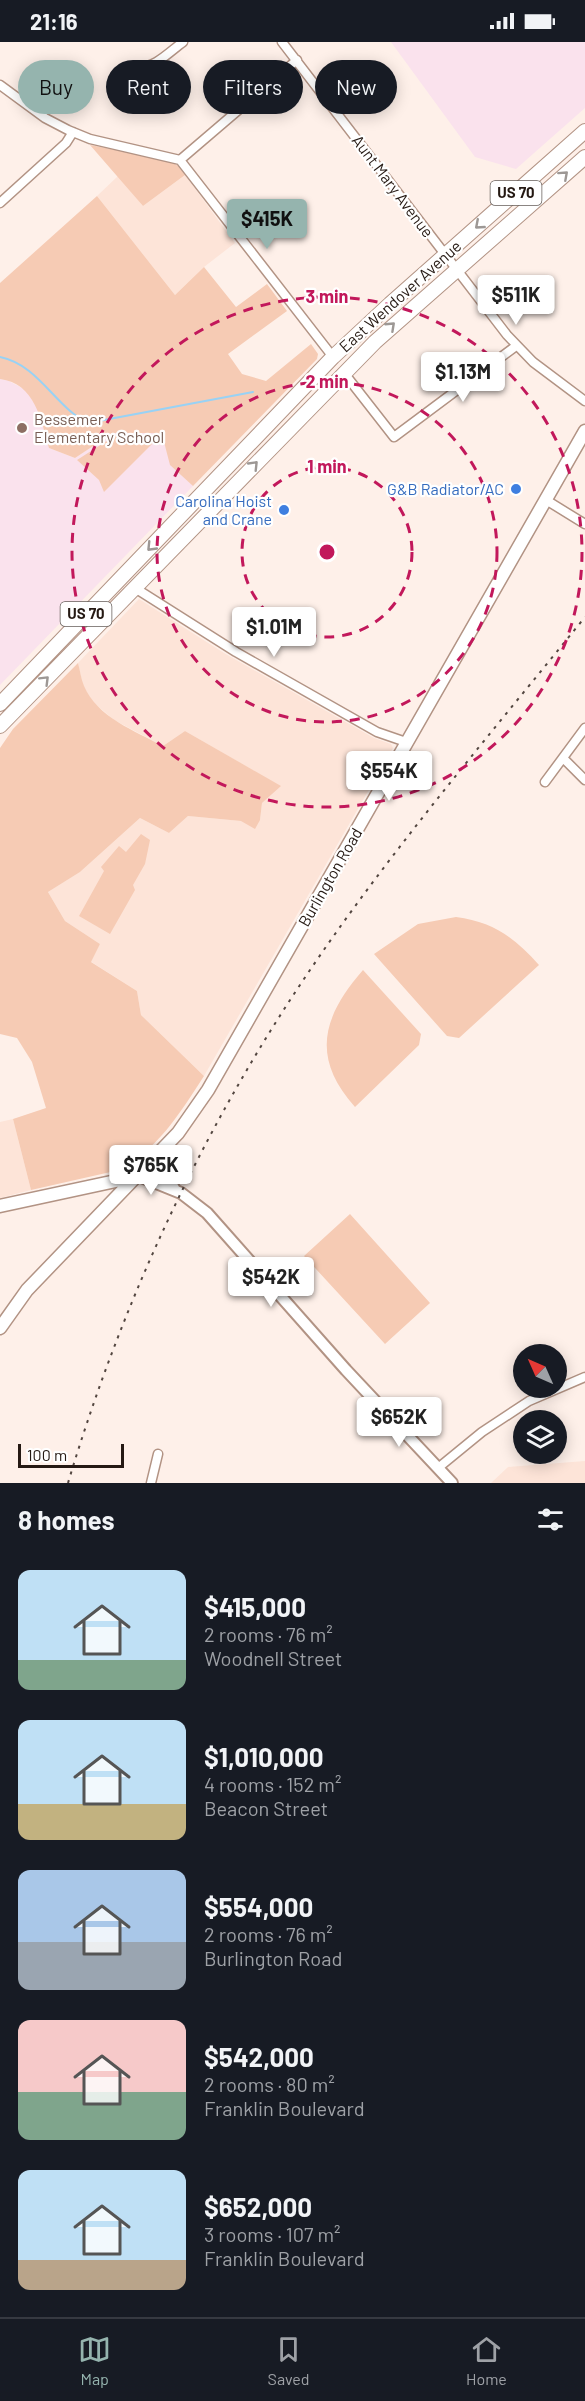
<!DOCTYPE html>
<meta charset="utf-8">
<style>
:root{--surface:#171b24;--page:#242831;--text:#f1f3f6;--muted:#9ea1a6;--line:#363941;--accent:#95b4ae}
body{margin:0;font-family:Barlow,sans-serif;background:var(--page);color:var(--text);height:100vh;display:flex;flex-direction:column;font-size:22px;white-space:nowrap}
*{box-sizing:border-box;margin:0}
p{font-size:20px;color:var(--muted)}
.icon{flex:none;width:33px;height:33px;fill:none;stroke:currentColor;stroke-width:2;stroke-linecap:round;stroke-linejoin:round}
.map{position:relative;height:1441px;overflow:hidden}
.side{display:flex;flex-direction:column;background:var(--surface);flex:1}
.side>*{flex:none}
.hud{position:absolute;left:18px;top:18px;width:549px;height:54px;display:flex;gap:12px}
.needle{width:39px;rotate:315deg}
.tools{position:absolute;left:513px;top:1302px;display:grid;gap:12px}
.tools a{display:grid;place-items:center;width:54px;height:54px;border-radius:50%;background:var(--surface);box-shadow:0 3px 15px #0003;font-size:30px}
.scale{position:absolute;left:18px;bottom:15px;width:106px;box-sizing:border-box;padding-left:6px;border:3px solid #251913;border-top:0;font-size:16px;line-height:21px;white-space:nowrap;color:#251913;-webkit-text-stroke:4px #fff;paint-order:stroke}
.price{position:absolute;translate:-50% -51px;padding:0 14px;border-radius:6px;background:#fff;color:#222;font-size:20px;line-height:39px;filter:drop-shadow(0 2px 3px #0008)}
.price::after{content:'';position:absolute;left:50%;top:36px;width:18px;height:14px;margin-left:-9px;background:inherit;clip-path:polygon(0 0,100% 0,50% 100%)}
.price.active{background:var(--accent);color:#111}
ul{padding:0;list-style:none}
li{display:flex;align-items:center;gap:18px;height:150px;padding:0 18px}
li span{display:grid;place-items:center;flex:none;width:168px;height:120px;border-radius:12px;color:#555}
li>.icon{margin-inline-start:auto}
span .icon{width:72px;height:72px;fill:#fffc;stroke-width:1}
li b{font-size:26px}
h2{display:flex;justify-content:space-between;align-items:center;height:72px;padding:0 18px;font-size:26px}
.tag{padding:0 21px;border-radius:27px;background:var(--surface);box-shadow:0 3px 15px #0003;font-size:21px;line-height:54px}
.tag.active{background:var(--accent);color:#111}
.status{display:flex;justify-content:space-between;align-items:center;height:42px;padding:0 30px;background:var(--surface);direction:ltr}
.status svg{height:16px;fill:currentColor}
.tabs{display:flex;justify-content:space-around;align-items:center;height:84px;border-top:2px solid var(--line);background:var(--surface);font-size:16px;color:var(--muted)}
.tabs a{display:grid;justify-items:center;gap:3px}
.tabs .active{color:var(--accent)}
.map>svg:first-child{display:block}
.built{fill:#fde4d8}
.education{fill:#fae2ed}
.green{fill:#f6cbb4}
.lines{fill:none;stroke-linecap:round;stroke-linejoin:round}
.stream{stroke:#98d2f5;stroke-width:2}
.minor-casing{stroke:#b29384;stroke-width:11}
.tertiary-casing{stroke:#b29384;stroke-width:14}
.secondary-casing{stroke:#b29384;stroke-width:15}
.trunk-casing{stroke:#b29384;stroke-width:16}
.minor{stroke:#fff;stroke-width:8}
.tertiary{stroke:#fff;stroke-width:10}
.secondary{stroke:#fff;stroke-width:12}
.trunk{stroke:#fff;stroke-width:14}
.rail{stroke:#534640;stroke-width:2;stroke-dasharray:3 6;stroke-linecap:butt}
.oneway{stroke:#9d9895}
.ring{fill:none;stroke:#c2185b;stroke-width:3;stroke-dasharray:10 8}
.education-dot{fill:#8d6e63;stroke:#fff;stroke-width:2}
.shop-dot{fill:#3f7fe0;stroke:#fff;stroke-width:2}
.labels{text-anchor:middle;stroke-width:4.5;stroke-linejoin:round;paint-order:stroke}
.shield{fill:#fff;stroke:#665e5a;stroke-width:1.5}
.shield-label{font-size:15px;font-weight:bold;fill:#251913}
.street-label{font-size:16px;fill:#251913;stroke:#fff}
.education-label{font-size:16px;fill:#785e54;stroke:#fff;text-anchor:start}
.shop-label{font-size:16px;fill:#366cbe;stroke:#fff;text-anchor:end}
.centre{fill:#c2185b;stroke:#fff;stroke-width:3}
.ring-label{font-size:18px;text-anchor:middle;font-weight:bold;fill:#c2185b;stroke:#fff;stroke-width:4.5;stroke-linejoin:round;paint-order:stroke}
</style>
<div class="status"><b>21:16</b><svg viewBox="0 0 49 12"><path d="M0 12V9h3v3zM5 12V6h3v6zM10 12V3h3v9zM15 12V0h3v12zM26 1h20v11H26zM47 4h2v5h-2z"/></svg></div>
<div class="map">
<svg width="585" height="1441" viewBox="0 0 585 1441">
<rect width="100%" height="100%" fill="#fef0e9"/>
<path class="built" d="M185,133L235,201L204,225L175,253L97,154L118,134L143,164Z
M139,557L224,611L374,696L391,702L393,706L204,1034L141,973L137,949L90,919L100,902L65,879L48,850L80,830L140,776L169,791L188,774L241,779L260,778L262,761L280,744L185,689L163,704L114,678L93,660L83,644L78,621Z
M13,1077L31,1148L0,1156V1080Z
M585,1419V1441H491L508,1425Z"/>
<path class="education" d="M391,0H585V66L516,127L475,115Z
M0,337L7,338L26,348L38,367L49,406L75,416L113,391H153L164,400L171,423L193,444L0,643Z"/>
<path class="green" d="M90,103L169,118L178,124L185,133L143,164Z
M97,154L175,253L204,225L236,265L267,242L287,269L228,312L242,332L266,339L311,302L318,312L317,317L193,444L170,423L164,400L153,391H113L75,416L49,406C41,378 35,341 0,337V241Z
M116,393H148L154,400L104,450L99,438L77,418Z
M78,621C80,628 81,637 84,644C97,675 135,689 163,704L185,689L281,744L262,761L260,778L255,787L241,779L188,774L169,791L140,776L80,830L48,850L65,879L100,902L91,920L137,949L141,973L204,1034C180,1071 156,1111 115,1129L31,1148L13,1077L46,1066L32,1020L17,996L0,992V706L13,687Z
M141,792L150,798L145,822L133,843L135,848L110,892L79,874L104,829L101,825L119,804L126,810Z
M456,875C493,880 514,895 539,923L459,996L447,994L374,912L418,882Z
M363,928L421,992L419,1003L355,1065C311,1016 322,975 363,928Z
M350,1172L430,1261L385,1302L304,1214Z"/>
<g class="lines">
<path class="stream" d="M0,315C39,323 55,365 88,381L253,350"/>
<defs>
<path id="minor" d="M282,0L507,293L533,320L585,359
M137,26C156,25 168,11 183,0
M0,43L45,76L68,88L90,97L180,118L333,315
M180,118L297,18
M0,161L66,101L73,90
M344,331L394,395L516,304
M546,458L585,482
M135,546L236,610L377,690L406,700
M563,716L585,738
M545,740L585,686
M438,1426L482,1390L529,1359L585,1335
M151,1441L158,1412"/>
<path id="tertiary" d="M162,1109L166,1132L175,1148
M139,1134L181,1151L207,1171L346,1328L452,1441"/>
<path id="secondary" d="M0,1164L139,1134
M0,1286L27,1248L178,1091L208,1048L585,389"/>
<path id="trunk" d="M0,662L333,315L390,262L585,89
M0,684L375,300L585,115"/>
</defs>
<use href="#minor" class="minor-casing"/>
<use href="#tertiary" class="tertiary-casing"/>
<use href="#secondary" class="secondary-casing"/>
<use href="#trunk" class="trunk-casing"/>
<use href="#minor" class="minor"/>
<use href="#tertiary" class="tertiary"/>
<use href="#secondary" class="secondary"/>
<use href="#trunk" class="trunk"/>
<path class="rail" d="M68,1441C119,1270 194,1105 292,955C379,822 484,700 585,575"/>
</g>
<defs><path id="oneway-chevron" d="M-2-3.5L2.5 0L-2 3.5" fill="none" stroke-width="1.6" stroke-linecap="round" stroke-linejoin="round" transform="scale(1.5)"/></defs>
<g class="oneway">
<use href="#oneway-chevron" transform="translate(564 133) rotate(-42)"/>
<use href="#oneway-chevron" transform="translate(479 183) rotate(139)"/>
<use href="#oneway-chevron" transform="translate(391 284) rotate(-43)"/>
<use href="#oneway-chevron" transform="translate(254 423) rotate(-46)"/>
<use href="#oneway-chevron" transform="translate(151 505) rotate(134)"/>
<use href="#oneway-chevron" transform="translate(45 638) rotate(-45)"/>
</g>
<g class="ring">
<circle cx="327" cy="510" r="85"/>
<circle cx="327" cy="510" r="170"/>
<circle cx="327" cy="510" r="255"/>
</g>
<circle class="education-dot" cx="22" cy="386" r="6"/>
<g class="shop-dot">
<circle cx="516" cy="447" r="6"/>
<circle cx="284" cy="468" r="6"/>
</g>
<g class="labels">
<g class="shield">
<rect x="490.5" y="139" width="51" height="24" rx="4.5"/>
<rect x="60.5" y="560" width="51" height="24" rx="4.5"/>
</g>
<g class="shield-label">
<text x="516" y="156">US 70</text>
<text x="86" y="577">US 70</text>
</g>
<g class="street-label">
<text transform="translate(393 144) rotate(53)" y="6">Aunt Mary Avenue</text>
<text transform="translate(400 254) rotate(-42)" y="6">East Wendover Avenue</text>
<text transform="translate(330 835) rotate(-60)" y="6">Burlington Road</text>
</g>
<g class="education-label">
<text x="34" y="383">Bessemer<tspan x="34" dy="18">Elementary School</tspan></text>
</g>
<g class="shop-label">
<text x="504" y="453">G&amp;B Radiator/AC</text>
<text x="272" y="465">Carolina Hoist<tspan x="272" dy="18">and Crane</tspan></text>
</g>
</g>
<circle cx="327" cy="510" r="9" class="centre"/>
<g class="ring-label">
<text x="327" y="261">3 min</text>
<text x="327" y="346">2 min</text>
<text x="327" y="431">1 min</text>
</g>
</svg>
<div class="tools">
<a><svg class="needle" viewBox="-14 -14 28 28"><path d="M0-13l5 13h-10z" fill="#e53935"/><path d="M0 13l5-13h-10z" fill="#9ea1a6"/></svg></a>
<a><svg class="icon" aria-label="layers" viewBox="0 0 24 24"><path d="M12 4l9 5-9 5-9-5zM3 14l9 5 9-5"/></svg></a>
</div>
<div class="scale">100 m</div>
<b class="price active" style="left:267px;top:208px">$415K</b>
<b class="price" style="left:516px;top:284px">$511K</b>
<b class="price" style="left:463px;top:361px">$1.13M</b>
<b class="price" style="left:274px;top:616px">$1.01M</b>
<b class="price" style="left:389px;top:760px">$554K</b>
<b class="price" style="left:151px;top:1154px">$765K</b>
<b class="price" style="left:271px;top:1266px">$542K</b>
<b class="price" style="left:399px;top:1406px">$652K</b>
<div class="hud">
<a class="tag active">Buy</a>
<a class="tag">Rent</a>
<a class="tag">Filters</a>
<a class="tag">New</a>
</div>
</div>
<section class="side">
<h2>8 homes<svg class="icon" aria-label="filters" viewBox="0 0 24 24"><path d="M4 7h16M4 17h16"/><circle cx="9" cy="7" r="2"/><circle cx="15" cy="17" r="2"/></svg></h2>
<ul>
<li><span style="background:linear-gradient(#bfe0f5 75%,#7fa58c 0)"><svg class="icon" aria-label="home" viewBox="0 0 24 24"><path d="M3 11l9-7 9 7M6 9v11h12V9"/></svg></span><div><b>$415,000</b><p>2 rooms · 76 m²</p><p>Woodnell Street</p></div></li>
<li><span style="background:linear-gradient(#bfe0f5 70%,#c2b280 0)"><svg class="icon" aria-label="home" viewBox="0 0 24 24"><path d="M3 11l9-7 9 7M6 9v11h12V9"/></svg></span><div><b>$1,010,000</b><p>4 rooms · 152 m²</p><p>Beacon Street</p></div></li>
<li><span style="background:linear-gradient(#a9c7e8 60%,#9aa5b1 0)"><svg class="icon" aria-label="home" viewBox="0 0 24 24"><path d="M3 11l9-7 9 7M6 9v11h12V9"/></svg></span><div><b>$554,000</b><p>2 rooms · 76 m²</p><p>Burlington Road</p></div></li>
<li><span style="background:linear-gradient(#f6c9c9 60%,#7fa58c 0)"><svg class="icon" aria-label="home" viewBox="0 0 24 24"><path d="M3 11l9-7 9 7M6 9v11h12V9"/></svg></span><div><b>$542,000</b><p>2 rooms · 80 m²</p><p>Franklin Boulevard</p></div></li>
<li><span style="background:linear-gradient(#bfe0f5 75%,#b9a48a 0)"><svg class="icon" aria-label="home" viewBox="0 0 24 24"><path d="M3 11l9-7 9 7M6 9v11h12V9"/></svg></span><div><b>$652,000</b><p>3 rooms · 107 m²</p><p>Franklin Boulevard</p></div></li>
</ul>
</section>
<nav class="tabs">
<a class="active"><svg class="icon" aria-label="map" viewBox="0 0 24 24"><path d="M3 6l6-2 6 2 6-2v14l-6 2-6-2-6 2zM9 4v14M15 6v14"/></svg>Map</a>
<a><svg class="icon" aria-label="saved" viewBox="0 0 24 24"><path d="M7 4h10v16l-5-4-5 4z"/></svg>Saved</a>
<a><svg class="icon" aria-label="home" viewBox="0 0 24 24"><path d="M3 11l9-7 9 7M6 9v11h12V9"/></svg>Home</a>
</nav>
